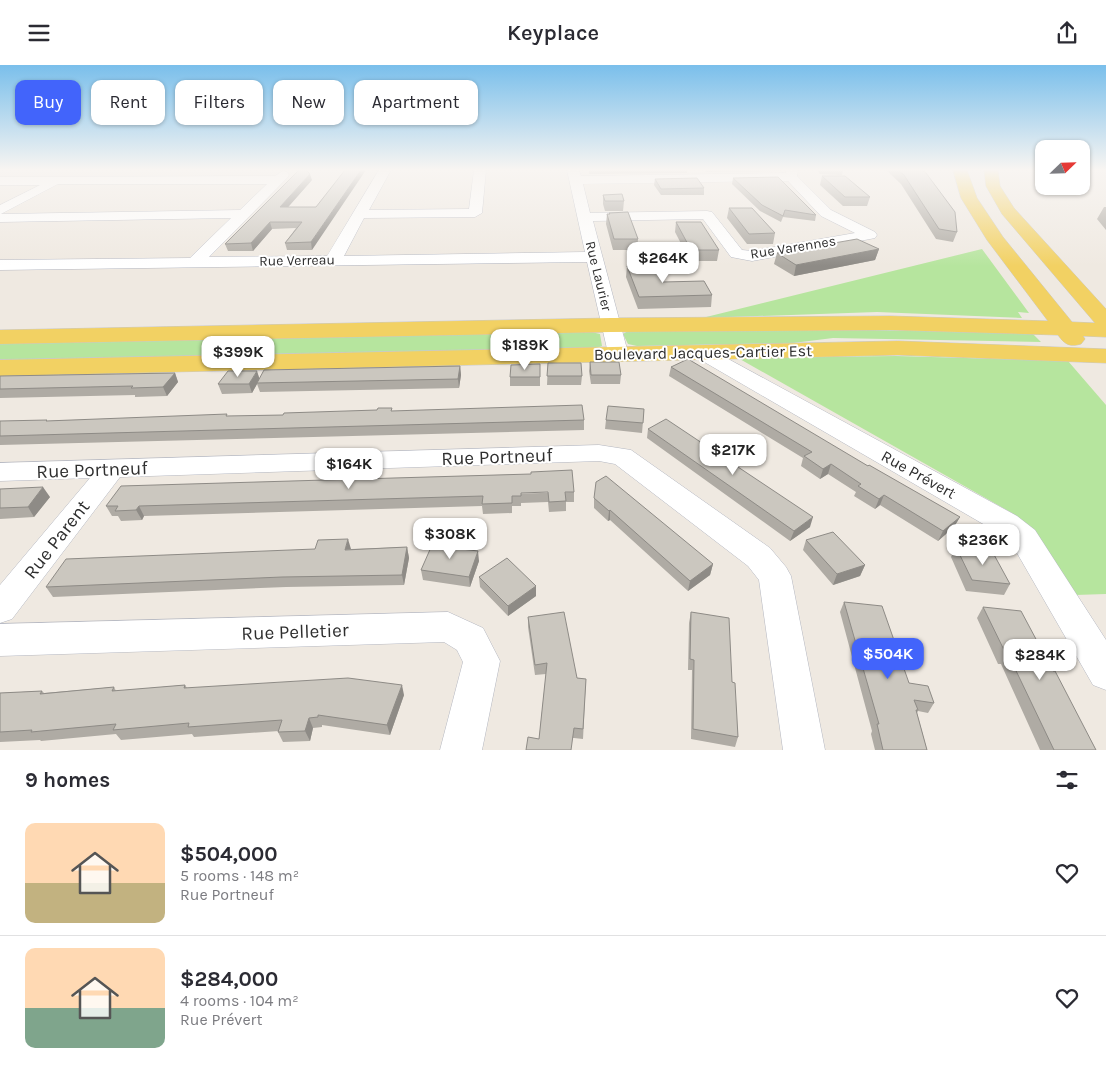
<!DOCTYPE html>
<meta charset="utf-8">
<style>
:root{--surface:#fff;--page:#f2f2f3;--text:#2b2b33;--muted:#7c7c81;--line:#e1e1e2;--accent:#4264fb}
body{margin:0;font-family:Karla,sans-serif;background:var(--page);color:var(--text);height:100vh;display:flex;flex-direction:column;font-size:19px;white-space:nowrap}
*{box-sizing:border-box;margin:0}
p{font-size:16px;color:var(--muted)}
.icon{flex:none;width:28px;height:28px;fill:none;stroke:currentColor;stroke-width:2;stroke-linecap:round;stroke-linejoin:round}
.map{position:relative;height:685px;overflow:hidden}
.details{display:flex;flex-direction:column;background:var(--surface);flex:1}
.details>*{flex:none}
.hud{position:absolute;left:15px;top:15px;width:500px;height:45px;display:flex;gap:10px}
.needle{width:32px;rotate:67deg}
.tools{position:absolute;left:1035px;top:75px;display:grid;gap:10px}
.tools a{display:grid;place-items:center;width:55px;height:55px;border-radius:10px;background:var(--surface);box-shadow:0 1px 4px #0004;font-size:25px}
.price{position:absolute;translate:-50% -42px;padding:0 11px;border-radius:10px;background:#fff;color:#222;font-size:16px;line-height:32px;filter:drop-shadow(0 1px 2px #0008)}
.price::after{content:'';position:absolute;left:50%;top:30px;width:15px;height:11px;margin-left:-8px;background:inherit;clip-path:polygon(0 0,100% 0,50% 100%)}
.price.on{background:var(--accent);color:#fff}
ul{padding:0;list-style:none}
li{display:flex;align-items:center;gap:15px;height:125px;padding:0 25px}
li+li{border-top:1px solid var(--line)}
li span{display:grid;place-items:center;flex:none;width:140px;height:100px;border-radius:10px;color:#555}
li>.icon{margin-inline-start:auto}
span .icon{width:60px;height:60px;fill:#fffc;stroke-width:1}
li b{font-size:21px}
h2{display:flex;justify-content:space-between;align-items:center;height:60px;padding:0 25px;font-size:21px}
.chip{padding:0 18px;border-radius:10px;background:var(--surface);box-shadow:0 1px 4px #0004;font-size:18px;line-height:45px}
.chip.on{background:var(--accent);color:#fff}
header{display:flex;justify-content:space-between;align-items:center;height:65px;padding:0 25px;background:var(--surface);font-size:22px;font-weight:600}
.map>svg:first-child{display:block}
.green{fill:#b6e59e}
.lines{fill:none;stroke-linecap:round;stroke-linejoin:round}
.minor-casing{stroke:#b4b7c1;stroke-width:1}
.major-casing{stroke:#c9c9c9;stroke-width:1}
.minor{fill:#fff;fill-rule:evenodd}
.major{fill:#f2d163;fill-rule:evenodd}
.wall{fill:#afaba4}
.shaded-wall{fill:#8e8b86}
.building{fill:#cbc7bf;stroke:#8e8b86}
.labels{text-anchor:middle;stroke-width:4;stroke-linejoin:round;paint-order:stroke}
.far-street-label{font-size:14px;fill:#2e2e2e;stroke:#fff}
.street-label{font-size:16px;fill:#2e2e2e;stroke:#fff}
.near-street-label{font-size:19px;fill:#2e2e2e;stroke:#fff}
</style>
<header><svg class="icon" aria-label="menu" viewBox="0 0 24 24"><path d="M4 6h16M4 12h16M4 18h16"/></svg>Keyplace<svg class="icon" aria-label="share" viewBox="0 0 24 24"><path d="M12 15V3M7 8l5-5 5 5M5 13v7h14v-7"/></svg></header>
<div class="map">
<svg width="1106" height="685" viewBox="0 0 1106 685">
<rect width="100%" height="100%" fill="#efe9e1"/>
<path class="green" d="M982,184L1029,248L1018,247L1022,253L877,247L702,253Z
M819,264L1032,268L1041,277L833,273L793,278L637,281L628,279L623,269L628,266Z
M587,266L600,269L602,281L594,284L0,297V278Z
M896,291L1068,296L1106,340V529L1075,530L1037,470L1012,448L738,293Z"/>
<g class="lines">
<defs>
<path id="minor" d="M379,105H391L369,145L469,144L474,105H486L482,148L475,152L364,153L344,191L585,187L567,105H579L581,111L786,108V105H798L797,111L831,145L875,167L877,170L875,173L870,174L752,196L731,192L703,154L593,156L628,288L625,292L618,294L611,292L608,288L587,197L0,205V195L190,193L231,153L0,157V140L40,120H0V112L275,111L283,106L287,107L289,110L287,113L209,192L327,191ZM788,116L821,151L855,168L752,186L742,185L712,147L707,146L590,148L583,119ZM58,119H267L240,145L1,149Z
M701,281L708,283L1017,451L1035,465L1106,575V625L1093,620L1013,481L997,467L694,291L691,287L694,283Z
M599,380L631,385L770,483L786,502L791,511L825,685H783L759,515L748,501L615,399L599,396L120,412L12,554L0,558V520L90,413L0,416V398Z
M448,547L483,563L500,596L482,685H440L463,597L457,585L444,577L0,591V559Z"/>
<path id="major" d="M953,105H967L977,133L1003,172L1072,257L1095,258L1002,149L986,121L984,105H998L1000,121L1014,143L1106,244V272L1083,271L1085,274L1081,279C1070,282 1065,280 1058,270L890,265L611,267L0,279V265L611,253L890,251L1048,256L987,175L961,133Z
M898,276L1106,284V298L898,290L0,311V295Z"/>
</defs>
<use href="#minor" class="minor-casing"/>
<use href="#major" class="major-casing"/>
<use href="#minor" class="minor"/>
<use href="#major" class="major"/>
</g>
<path class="wall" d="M589,105H687V108L589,109Z
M705,105H780V106L706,107Z
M817,105H843L842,110L820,109Z
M886,105H922L957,167L953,177L936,174L901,119Z
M822,111L870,132L867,141H843L820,120Z
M733,113L816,150L815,156L783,152L781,157L760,146L732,119Z
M655,114L704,123V130H661L654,120Z
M312,115L288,142H316L312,185H287L285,178L296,163L272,164L253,186H228L225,179Z
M603,130L624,136L623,146H605L603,139Z
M1104,142H1106V165L1097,154Z
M729,143L775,168L773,179H747L727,153Z
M609,148L638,174L637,185H613L606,159L607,149H609Z
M676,157L719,185L717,196H690L675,167Z
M879,184L875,195L794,211L774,199L777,188Z
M627,201L663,217L712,230L711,242L638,244L626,212Z
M590,297L621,310L620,319H591L589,306Z
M548,298L582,311L581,320H547Z
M540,299V321H510V312Z
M460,301L461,310L459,323L260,327L257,319L252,328L222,329L218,319L260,314Z
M671,302L868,401L960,452L954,462L938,476L880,440L875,444L854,431L856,427L828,409L820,414L801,401L803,393L669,311Z
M175,308L178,317L167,331L135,332V330L0,333V311Z
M644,344L642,368L605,364L606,355Z
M392,346L584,355V365L0,380V356H48L283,350Z
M648,364L810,462L790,476L647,373Z
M0,424L50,432L34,452L0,454Z
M574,427V437H566V446L549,447L548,437L521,438V441H512V448L483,449L482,441L144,451L142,455L121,456L118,451H112L106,441Z
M594,433L713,499L710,510L688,526L610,455L608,456L594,443Z
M806,475L865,500L860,511L833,520L803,485Z
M407,482L409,493L404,520L286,522L53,532L46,522L351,484Z
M956,482L1010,519L1004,530L966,526L951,492Z
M464,484L479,496L470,522L423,515L421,505Z
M479,512L536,521V531L508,551L480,522Z
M844,537L909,618L934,638L928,648L918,646L917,648L927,685H875L871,669L872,666L840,547Z
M983,542L1090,674L1096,685H1040L1001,599H998L977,553Z
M691,547L732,617L738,672L735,682L691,674L692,605H688L689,558Z
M528,552L577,613L586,614L583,674L574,673L539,674L546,609L535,610L528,562Z
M185,620L187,623L404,630L390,670L322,660V662L313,663L310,676L283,677L278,667L279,666L194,672L192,669L121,675L116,669L41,676L40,675L0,677V628L42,626L44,628L114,622L116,626Z"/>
<path class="shaded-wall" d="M361,105H366L312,185L311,177Z
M310,109L312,115L282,149L280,142Z
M270,157L272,164L253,186L251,178Z
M879,184L875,195L794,211L796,200Z
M460,301L461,310L459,323L458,314Z
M257,306L260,315L257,318V319L252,328L249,319Z
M175,308L178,317L167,331L163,322Z
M831,399L828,409L820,414L823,404Z
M43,422L50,432L34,452L28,442Z
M884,430L880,440L875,444L879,434Z
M139,441L144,451L142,455L136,445Z
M610,445V455L608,456L609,446Z
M813,452L810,462L790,476L794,466Z
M960,452L954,462L938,476L943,466Z
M348,474L351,484L345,485Z
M407,482L409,493L404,520L402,510Z
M478,486L479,496L470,522L469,512Z
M713,499L710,510L688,526L690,516Z
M865,500L860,511L833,520L837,509Z
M536,521V531L508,551V541Z
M402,620L404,630L390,670L387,660Z
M309,653L313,663L310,676L305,666Z"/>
<path class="building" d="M299,105H306L310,109L280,142H316L345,105H361L311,177L285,178L302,157H270L251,178L225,179Z
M898,105H922L926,108L955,147L957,167L939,164L904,110Z
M822,111H845L870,132H845Z
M778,112L816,150L785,145L783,151L762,140L733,113Z
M697,113L704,123L661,124L655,114Z
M622,129L624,136H605L603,130Z
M729,143H752L775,168L749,169Z
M628,147L638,174H614L607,149H610L609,148Z
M676,157H701L719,185H691Z
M857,174L879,184L796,200L777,188Z
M654,200L663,217L704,216L712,230L639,232L627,201Z
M688,294L868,401L869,400L960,452L943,466L884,430L879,434L858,421L861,419L831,399L823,404L804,391L812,387L671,302Z
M590,297H619L621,310H591Z
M548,298H581L582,311H547Z
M540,299V312H510L511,300Z
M460,301L458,314L257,318L264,305Z
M228,306H257L249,319H218Z
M175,308L163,322L131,323L133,321L0,324V311Z
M582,340L584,355L0,371V356L47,355L46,356L227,349L226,351L283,350L284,348L377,345L378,343H392L391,346Z
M608,341L644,344L643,358L606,355Z
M666,354L813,452L794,466L648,364Z
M572,405L574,427H565L566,436L549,437L548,427L521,428V431H512V438L482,439L483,431L139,441L136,445L115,446L118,441H106L121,421L531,409V407Z
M606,411L713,499L690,516L610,445L609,446L594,433L596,417Z
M43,422L28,442L0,443V424Z
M833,467L865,500L837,509L806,475Z
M348,474L345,485L407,482L402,510L282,512L46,522L66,494L315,484L318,475Z
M447,476L463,478L461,484L478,486L469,512L421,505L432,480L444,482Z
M956,482L992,486L1010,519L972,515Z
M507,493L536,521L508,541L479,512Z
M844,537L882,541L909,618L928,621L934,638L914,635L918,645H916L927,685H883L877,659H879Z
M983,542L1021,546L1053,606H1055L1096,685H1054L1008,589H1006Z
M564,547L577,613L586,614L583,664L574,663L571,685H526L528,672L539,674L547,598L535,600L528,552Z
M691,547L729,553L732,617L735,618L738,672L693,664L694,595L690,594Z
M348,613L402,620L387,660L318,650V652L309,653L305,666L278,667L282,655L188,662L189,658L113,665L116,659L31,667L32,665L0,667V628L42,626L40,629L114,622L112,626L185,620L184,623Z"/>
<linearGradient id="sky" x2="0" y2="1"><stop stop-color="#7abfeb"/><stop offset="0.52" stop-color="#f8f5f2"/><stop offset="1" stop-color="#f8f5f2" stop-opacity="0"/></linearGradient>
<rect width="1106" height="201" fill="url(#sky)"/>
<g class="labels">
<g class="far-street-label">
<text transform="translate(793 182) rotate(-9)" y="5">Rue Varennes</text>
<text transform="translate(297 195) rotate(-1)" y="5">Rue Verreau</text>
<text transform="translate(599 211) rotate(76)" y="5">Rue Laurier</text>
</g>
<g class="street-label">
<text transform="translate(703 287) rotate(-1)" y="6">Boulevard Jacques-Cartier Est</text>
<text transform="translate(919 409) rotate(29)" y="6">Rue Prévert</text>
</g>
<g class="near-street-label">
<text transform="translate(497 391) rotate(-2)" y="7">Rue Portneuf</text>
<text transform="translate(92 404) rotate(-2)" y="7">Rue Portneuf</text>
<text transform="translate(56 474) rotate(-52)" y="7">Rue Parent</text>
<text transform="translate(295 566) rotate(-2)" y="7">Rue Pelletier</text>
</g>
</g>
</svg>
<div class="tools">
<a><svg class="needle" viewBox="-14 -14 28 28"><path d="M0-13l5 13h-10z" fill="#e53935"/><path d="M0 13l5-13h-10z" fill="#7c7c81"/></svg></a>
</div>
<b class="price" style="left:663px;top:219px">$264K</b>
<b class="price" style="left:525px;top:306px">$189K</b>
<b class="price" style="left:238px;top:313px">$399K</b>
<b class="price" style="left:733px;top:411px">$217K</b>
<b class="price" style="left:349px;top:425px">$164K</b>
<b class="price" style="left:450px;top:495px">$308K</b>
<b class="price" style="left:983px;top:501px">$236K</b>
<b class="price on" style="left:888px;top:615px">$504K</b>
<b class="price" style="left:1040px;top:616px">$284K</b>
<div class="hud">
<a class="chip on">Buy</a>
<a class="chip">Rent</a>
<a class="chip">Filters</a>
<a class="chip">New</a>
<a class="chip">Apartment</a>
</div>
</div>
<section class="details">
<h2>9 homes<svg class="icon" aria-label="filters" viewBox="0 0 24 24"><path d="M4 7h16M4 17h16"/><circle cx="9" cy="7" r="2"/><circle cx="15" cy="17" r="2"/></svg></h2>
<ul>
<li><span style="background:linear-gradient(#ffd9b3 60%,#c2b280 0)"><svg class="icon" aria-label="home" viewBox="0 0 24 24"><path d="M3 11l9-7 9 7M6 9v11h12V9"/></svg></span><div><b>$504,000</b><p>5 rooms · 148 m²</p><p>Rue Portneuf</p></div><svg class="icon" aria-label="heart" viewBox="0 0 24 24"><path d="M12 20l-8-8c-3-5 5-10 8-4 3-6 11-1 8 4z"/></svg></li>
<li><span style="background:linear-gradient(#ffd9b3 60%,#7fa58c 0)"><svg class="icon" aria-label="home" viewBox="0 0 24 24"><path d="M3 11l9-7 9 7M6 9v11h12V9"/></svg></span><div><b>$284,000</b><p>4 rooms · 104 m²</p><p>Rue Prévert</p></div><svg class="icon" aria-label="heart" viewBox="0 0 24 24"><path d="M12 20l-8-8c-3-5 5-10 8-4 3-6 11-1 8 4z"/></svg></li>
</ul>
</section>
